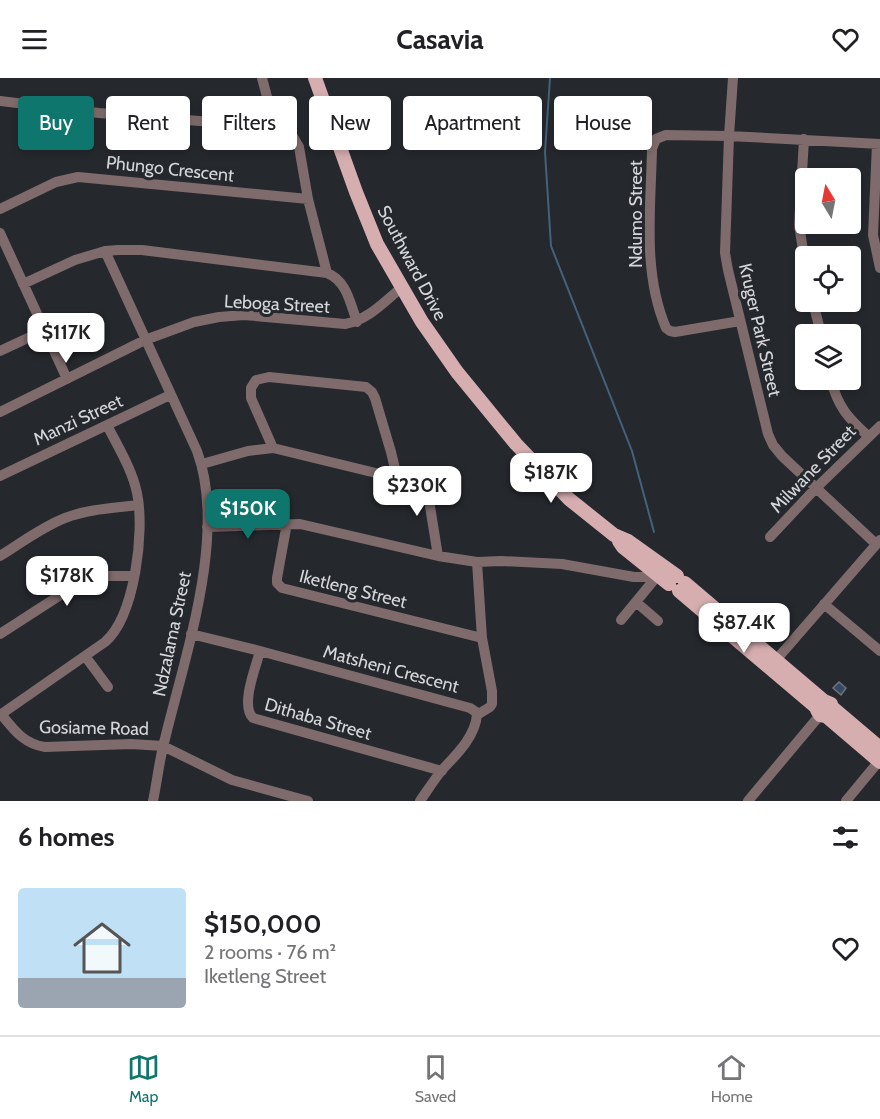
<!DOCTYPE html>
<meta charset="utf-8">
<style>
:root{--surface:#fff;--page:#f2f2f2;--text:#202124;--muted:#757577;--line:#e0e0e0;--accent:#0f766e}
body{margin:0;font-family:Cabin,sans-serif;background:var(--page);color:var(--text);height:100vh;display:flex;flex-direction:column;font-size:22px;white-space:nowrap}
*{box-sizing:border-box;margin:0}
p{font-size:20px;color:var(--muted)}
.icon{flex:none;width:33px;height:33px;fill:none;stroke:currentColor;stroke-width:2;stroke-linecap:round;stroke-linejoin:round}
.map{position:relative;height:723px;overflow:hidden}
.drawer{display:flex;flex-direction:column;background:var(--surface);flex:1}
.drawer>*{flex:none}
.hud{position:absolute;left:18px;top:18px;width:844px;height:54px;display:flex;gap:12px}
.needle{width:39px;rotate:350deg}
.fabs{position:absolute;left:795px;top:90px;display:grid;gap:12px}
.fabs a{display:grid;place-items:center;width:66px;height:66px;border-radius:6px;background:var(--surface);box-shadow:0 3px 9px #0003;font-size:30px}
.price{position:absolute;translate:-50% -51px;padding:0 14px;border-radius:12px;background:#fff;color:#222;font-size:20px;line-height:39px;filter:drop-shadow(0 2px 3px #0008)}
.price::after{content:'';position:absolute;left:50%;top:36px;width:18px;height:14px;margin-left:-9px;background:inherit;clip-path:polygon(0 0,100% 0,50% 100%)}
.price.on{background:var(--accent);color:#fff}
ul{padding:0;list-style:none}
li{display:flex;align-items:center;gap:18px;height:150px;padding:0 18px}
li span{display:grid;place-items:center;flex:none;width:168px;height:120px;border-radius:6px;color:#555}
li>.icon{margin-inline-start:auto}
span .icon{width:72px;height:72px;fill:#fffc;stroke-width:1}
li b{font-size:26px}
h2{display:flex;justify-content:space-between;align-items:center;height:72px;padding:0 18px;font-size:26px}
.tag{padding:0 21px;border-radius:6px;background:var(--surface);box-shadow:0 3px 9px #0003;font-size:21px;line-height:54px}
.tag.on{background:var(--accent);color:#fff}
header{display:flex;justify-content:space-between;align-items:center;height:78px;padding:0 18px;background:var(--surface);font-size:27px;font-weight:700}
.tab-bar{display:flex;justify-content:space-around;align-items:center;height:84px;border-top:2px solid var(--line);background:var(--surface);font-size:16px;color:var(--muted)}
.tab-bar a{display:grid;justify-items:center;gap:3px}
.tab-bar .on{color:var(--accent)}
.map>svg:first-child{display:block}
.lines{fill:none;stroke-linecap:round;stroke-linejoin:round}
.stream{stroke:#44627d;stroke-width:2}
.building{fill:#354967;stroke:#71747a;stroke-width:1.5}
.minor{stroke:#7f6b6c;stroke-width:10}
.major{stroke:#d7aeb0;stroke-width:14}
.labels{text-anchor:middle;stroke-width:6;stroke-linejoin:round;paint-order:stroke}
.street-label{font-size:18px;fill:#d5d7da;stroke:#25282d}
</style>
<header><svg class="icon" aria-label="menu" viewBox="0 0 24 24"><path d="M4 6h16M4 12h16M4 18h16"/></svg>Casavia<svg class="icon" aria-label="heart" viewBox="0 0 24 24"><path d="M12 20l-8-8c-3-5 5-10 8-4 3-6 11-1 8 4z"/></svg></header>
<div class="map">
<svg width="880" height="723" viewBox="0 0 880 723">
<rect width="100%" height="100%" fill="#25282d"/>
<g class="lines">
<path class="stream" d="M550,0L545,74L551,168L632,373L654,454"/>
</g>
<path class="building" d="M839,604L846,610L841,617L833,610Z"/>
<g class="lines">
<path class="minor" d="M262,0L275,49
M733,0L729,58L725,175L728,192L768,356L773,367L782,378L876,466
M0,23L99,35L275,49L287,53L292,57L299,69L308,121L327,195
M804,61L799,147L806,191
M877,66L873,157L880,190
M0,131L56,104L78,99L308,121
M0,155L67,301
M105,173L197,373C228,457 184,580 164,665C159,684 157,704 153,723
M23,206L75,182L105,173L118,172H142L327,195C347,203 350,225 357,244
M813,224L821,256
M740,243L675,254L670,253L666,250C642,194 651,129 652,71L656,61L666,57L729,58L880,66
M0,273L45,252
M831,302C838,329 848,340 868,358
M0,334L145,262L194,244L219,239L244,237L345,246C368,242 384,224 401,210
M273,370L251,320V310L256,302L269,299L366,309L372,314L375,320L391,374L397,399
M202,386L248,373L273,370L417,405L422,408L428,416L438,478
M0,398L170,317
M287,445L277,500V505L282,510L482,560
M207,449L300,446L438,478L477,484L482,560L492,613V626L490,629L477,637
M770,459L816,410L880,348
M0,478C21,465 42,449 65,440C88,431 114,430 138,427
M477,484L501,483L562,486L634,499H645L654,494
M636,524L658,543
M824,526L880,573
M621,542L658,497
M0,556L82,503L100,498H134
M191,556L260,573L470,630L476,634L477,637
M260,573C256,589 240,627 253,640L442,693
M85,578L108,609
M776,582L880,462
M1,636C14,652 24,666 45,669L131,666L163,668L232,702L308,723
M0,637L105,564C135,538 145,453 137,415C132,391 118,369 107,347
M420,723C427,713 434,702 442,692C456,677 475,659 477,637
M748,723L820,637
M846,723L879,683"/>
<path class="major" d="M315,0L356,114L377,166L422,244L457,294L516,366L569,421L614,457L628,463L677,498
M619,463L623,469L669,506
M685,505L824,623L831,626L832,633L826,638L820,637L817,632L818,626L824,623
M679,513L817,630
M833,630L880,670
M826,638L880,684"/>
</g>
<g class="labels">
<g class="street-label">
<text transform="translate(170 91) rotate(6)" y="6">Phungo Crescent</text>
<text transform="translate(636 136) rotate(-90)" y="6">Ndumo Street</text>
<text transform="translate(412 185) rotate(62)" y="6">Southward Drive</text>
<text transform="translate(277 226) rotate(3)" y="6">Leboga Street</text>
<text transform="translate(760 252) rotate(77)" y="6">Kruger Park Street</text>
<text transform="translate(78 342) rotate(-25)" y="6">Manzi Street</text>
<text transform="translate(813 391) rotate(-46)" y="6">Milwane Street</text>
<text transform="translate(353 511) rotate(14)" y="6">Iketleng Street</text>
<text transform="translate(172 556) rotate(-78)" y="6">Ndzalama Street</text>
<text transform="translate(391 591) rotate(15)" y="6">Matsheni Crescent</text>
<text transform="translate(318 641) rotate(16)" y="6">Dithaba Street</text>
<text transform="translate(94 650) rotate(1)" y="6">Gosiame Road</text>
</g>
</g>
</svg>
<div class="fabs">
<a><svg class="needle" viewBox="-14 -14 28 28"><path d="M0-13l5 13h-10z" fill="#e53935"/><path d="M0 13l5-13h-10z" fill="#757577"/></svg></a>
<a><svg class="icon" aria-label="locate" viewBox="0 0 24 24"><circle cx="12" cy="12" r="6"/><path d="M12 2v4M12 18v4M2 12h4M18 12h4"/></svg></a>
<a><svg class="icon" aria-label="layers" viewBox="0 0 24 24"><path d="M12 4l9 5-9 5-9-5zM3 14l9 5 9-5"/></svg></a>
</div>
<b class="price" style="left:66px;top:286px">$117K</b>
<b class="price" style="left:551px;top:426px">$187K</b>
<b class="price" style="left:417px;top:439px">$230K</b>
<b class="price on" style="left:248px;top:462px">$150K</b>
<b class="price" style="left:67px;top:529px">$178K</b>
<b class="price" style="left:744px;top:576px">$87.4K</b>
<div class="hud">
<a class="tag on">Buy</a>
<a class="tag">Rent</a>
<a class="tag">Filters</a>
<a class="tag">New</a>
<a class="tag">Apartment</a>
<a class="tag">House</a>
</div>
</div>
<section class="drawer">
<h2>6 homes<svg class="icon" aria-label="filters" viewBox="0 0 24 24"><path d="M4 7h16M4 17h16"/><circle cx="9" cy="7" r="2"/><circle cx="15" cy="17" r="2"/></svg></h2>
<ul>
<li><span style="background:linear-gradient(#bfe0f5 75%,#9aa5b1 0)"><svg class="icon" aria-label="home" viewBox="0 0 24 24"><path d="M3 11l9-7 9 7M6 9v11h12V9"/></svg></span><div><b>$150,000</b><p>2 rooms · 76 m²</p><p>Iketleng Street</p></div><svg class="icon" aria-label="heart" viewBox="0 0 24 24"><path d="M12 20l-8-8c-3-5 5-10 8-4 3-6 11-1 8 4z"/></svg></li>
</ul>
</section>
<nav class="tab-bar">
<a class="on"><svg class="icon" aria-label="map" viewBox="0 0 24 24"><path d="M3 6l6-2 6 2 6-2v14l-6 2-6-2-6 2zM9 4v14M15 6v14"/></svg>Map</a>
<a><svg class="icon" aria-label="saved" viewBox="0 0 24 24"><path d="M7 4h10v16l-5-4-5 4z"/></svg>Saved</a>
<a><svg class="icon" aria-label="home" viewBox="0 0 24 24"><path d="M3 11l9-7 9 7M6 9v11h12V9"/></svg>Home</a>
</nav>
